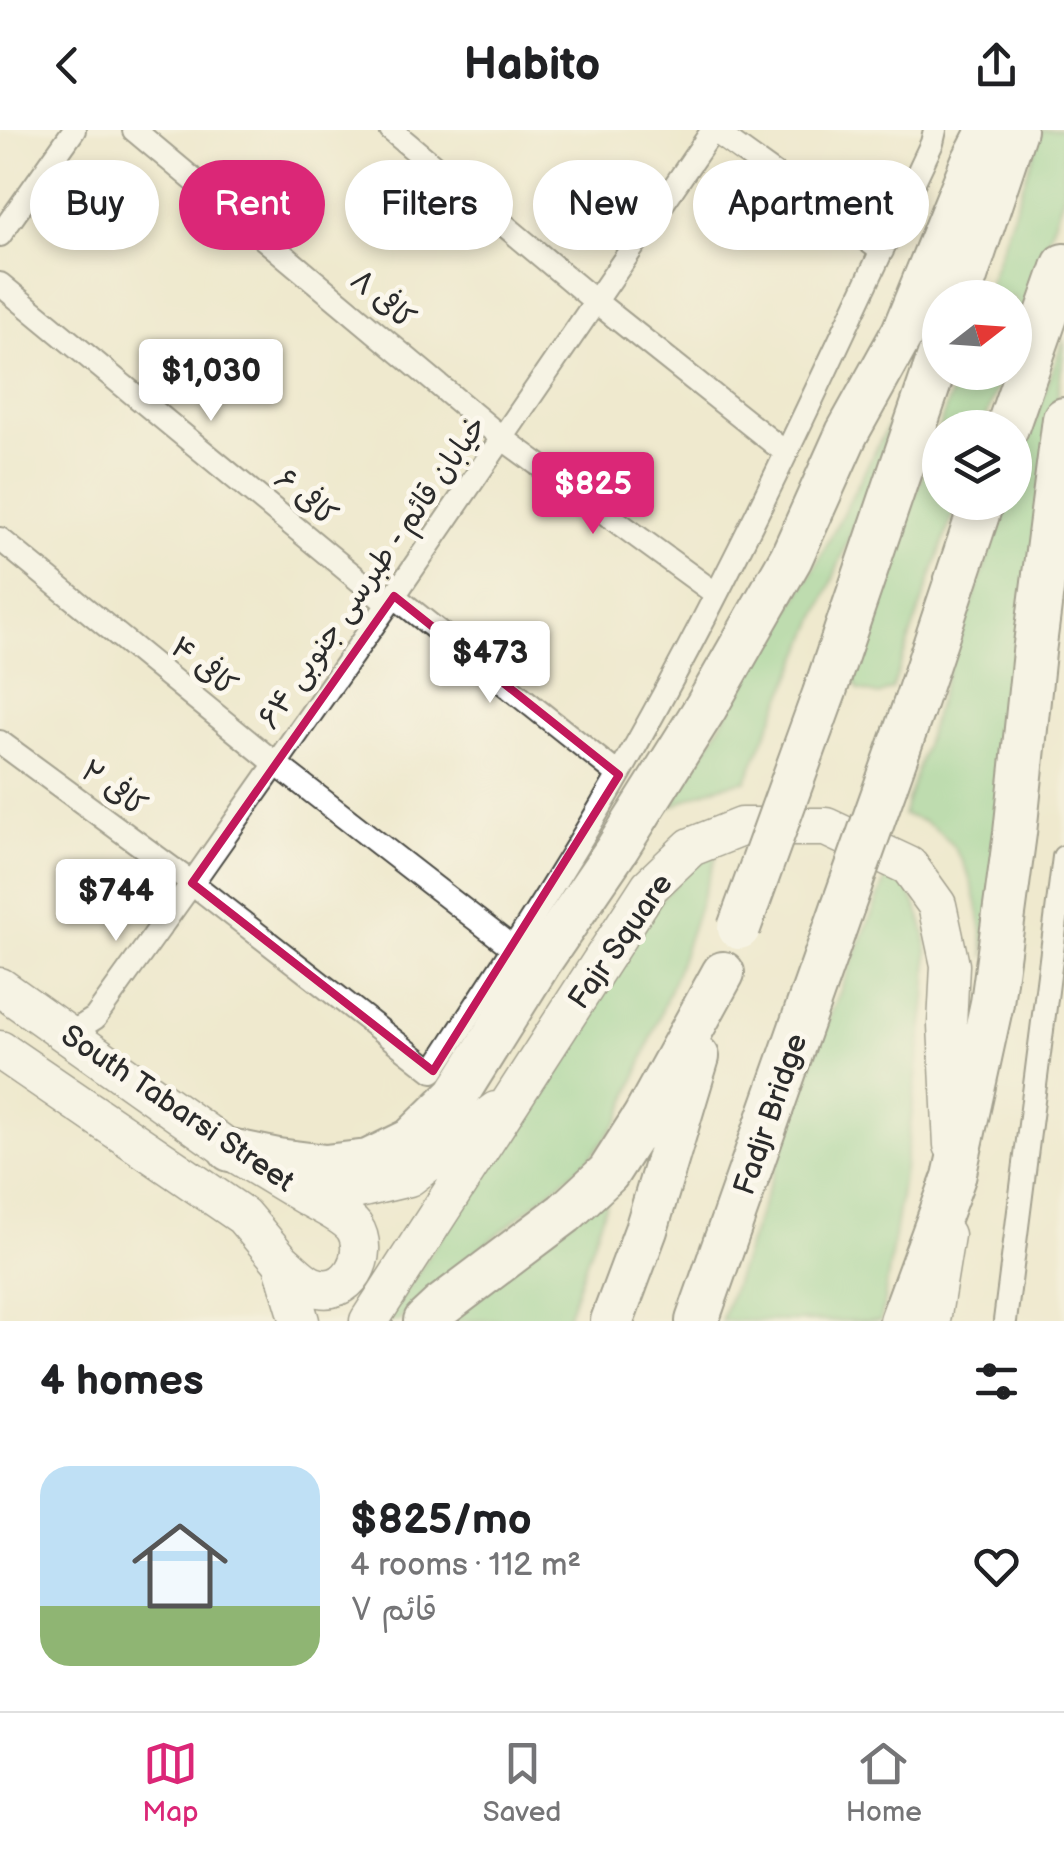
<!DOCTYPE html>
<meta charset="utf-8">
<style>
:root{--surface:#fff;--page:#f6f6f6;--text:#202124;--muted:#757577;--line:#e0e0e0;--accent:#db2777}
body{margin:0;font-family:"Balsamiq Sans","Playpen Sans Arabic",sans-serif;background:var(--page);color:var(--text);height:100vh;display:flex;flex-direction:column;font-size:38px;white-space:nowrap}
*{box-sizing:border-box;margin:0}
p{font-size:32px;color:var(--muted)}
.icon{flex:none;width:55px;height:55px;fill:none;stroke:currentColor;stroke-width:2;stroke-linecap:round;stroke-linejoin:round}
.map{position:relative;height:1191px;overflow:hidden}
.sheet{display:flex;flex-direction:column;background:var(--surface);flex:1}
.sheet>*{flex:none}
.guide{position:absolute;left:30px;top:30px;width:1005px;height:90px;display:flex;gap:20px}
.needle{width:65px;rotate:73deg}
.tools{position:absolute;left:922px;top:150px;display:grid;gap:20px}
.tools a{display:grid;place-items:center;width:110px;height:110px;border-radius:50%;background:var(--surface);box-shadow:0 5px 15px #0003;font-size:50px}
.price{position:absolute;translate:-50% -85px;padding:0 22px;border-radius:10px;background:#fff;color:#222;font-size:32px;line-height:65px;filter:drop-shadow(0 2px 5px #0008)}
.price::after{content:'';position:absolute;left:50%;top:60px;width:30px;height:22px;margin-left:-15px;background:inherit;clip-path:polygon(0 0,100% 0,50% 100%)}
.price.current{background:var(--accent);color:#fff}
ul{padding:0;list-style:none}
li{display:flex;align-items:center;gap:30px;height:250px;padding:0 40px}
li span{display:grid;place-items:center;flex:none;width:280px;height:200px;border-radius:30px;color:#555}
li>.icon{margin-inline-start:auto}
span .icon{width:120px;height:120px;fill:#fffc;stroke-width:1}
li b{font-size:42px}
h2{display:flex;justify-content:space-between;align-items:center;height:120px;padding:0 40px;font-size:42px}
.pill{padding:0 35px;border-radius:45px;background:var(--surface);box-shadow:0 5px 15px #0003;font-size:35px;line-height:90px}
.pill.current{background:var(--accent);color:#fff}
header{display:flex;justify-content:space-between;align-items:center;height:130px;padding:0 40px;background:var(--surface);font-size:45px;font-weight:700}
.tabs{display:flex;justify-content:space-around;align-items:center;height:140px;border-top:2px solid var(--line);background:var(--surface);font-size:28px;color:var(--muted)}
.tabs a{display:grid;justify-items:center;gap:5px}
.tabs .current{color:var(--accent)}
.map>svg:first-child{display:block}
.grass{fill:#83cd8a;stroke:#577c5a;stroke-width:2.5}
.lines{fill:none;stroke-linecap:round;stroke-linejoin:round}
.street-casing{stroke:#484843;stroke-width:26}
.primary-casing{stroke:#484843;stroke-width:41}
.highway-casing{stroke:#484843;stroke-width:46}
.street{stroke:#fff;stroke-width:22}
.primary{stroke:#fff;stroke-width:38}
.highway{stroke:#fff;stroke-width:42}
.highway-bridge-casing{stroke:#484843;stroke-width:46;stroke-linecap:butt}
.highway-bridge{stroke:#fff;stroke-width:42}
.marked{fill:none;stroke:#c2185b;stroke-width:8;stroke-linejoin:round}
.labels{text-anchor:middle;stroke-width:10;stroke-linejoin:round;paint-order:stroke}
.street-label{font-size:30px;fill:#2b2b2b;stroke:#fbf7ec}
</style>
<header><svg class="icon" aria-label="back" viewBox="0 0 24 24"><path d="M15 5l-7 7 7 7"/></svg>Habito<svg class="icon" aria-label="share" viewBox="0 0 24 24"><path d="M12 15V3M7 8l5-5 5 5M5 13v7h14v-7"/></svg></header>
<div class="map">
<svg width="1064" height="1191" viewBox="0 0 1064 1191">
<rect width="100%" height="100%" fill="#fbf7ec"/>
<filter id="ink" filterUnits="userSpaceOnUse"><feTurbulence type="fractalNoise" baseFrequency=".01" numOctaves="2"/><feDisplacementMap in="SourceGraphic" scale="20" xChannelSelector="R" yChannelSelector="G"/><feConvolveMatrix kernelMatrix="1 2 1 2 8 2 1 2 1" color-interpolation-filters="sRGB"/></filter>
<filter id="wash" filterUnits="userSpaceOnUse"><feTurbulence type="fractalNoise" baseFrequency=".0048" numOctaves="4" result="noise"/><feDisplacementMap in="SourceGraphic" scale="40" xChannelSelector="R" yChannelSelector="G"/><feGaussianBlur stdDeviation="2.25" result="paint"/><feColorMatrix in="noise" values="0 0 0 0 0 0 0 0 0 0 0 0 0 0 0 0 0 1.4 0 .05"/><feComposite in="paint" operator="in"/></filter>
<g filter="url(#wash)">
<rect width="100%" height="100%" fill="#efe9ce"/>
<path class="grass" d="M1042,0H1064V64L1015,205V168L984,167Z
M1064,207V218L985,827C979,780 973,719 926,693C919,689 910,687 903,685L946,547L1007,373L1015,372V348Z
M958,243H1002L983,297L940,298V372L957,373L892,559L879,565L859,560L852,547Z
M909,255L830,457L746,651C718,654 696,665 671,677L814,439Z
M717,724L677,841L619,991L588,1030L441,1151L399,1191H387L645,787L695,732Z
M892,734C910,760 924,785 927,818C930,858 922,900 917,940C908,1024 894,1107 881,1191H721L824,901Z
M612,1057L566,1191H442Z"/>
</g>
<g filter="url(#ink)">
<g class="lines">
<defs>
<path id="street" d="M134,0L502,308L716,464
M391,0L595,171L786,323
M713,0L882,121
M0,105L74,0
M0,154L388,474
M0,409L276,634L513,818
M394,466L619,645
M0,612L192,753L433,941C497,843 561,746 619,645C736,441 832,226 932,13L935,0
M68,905L95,888L192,753L394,466L713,0
M1005,1191L1064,727"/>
<path id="primary" d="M0,857L230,1020L298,1061L329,1066L409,1047L496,981
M0,920L243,1086L282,1132L300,1191
M282,1132C291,1139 302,1152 313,1156C348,1170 372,1124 354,1097C344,1084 316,1072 301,1063
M369,1191L650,756L691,717L741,697H826L909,736L937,775L950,835L947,895L953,1015
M931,1191L945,1105"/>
<path id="highway" d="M959,168L1015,0
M1007,298L1064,135
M825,561L940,223
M913,579L982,372
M230,1020L278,1030L325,1036L368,1031L411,1010L457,965L540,832L617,719L706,577L791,428L847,303L903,202L972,33L989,0
M425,1191L440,1177L565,1083L608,1043L644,987L723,843
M612,1191L646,1100L698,927
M697,1191L843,776
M901,1191L954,1047L992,873L1015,703L1034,522L1064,289"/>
</defs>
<use href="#street" class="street-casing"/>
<use href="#primary" class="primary-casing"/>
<use href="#highway" class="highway-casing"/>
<use href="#street" class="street"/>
<use href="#primary" class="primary"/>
<use href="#highway" class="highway"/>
<defs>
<path id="highway-bridge" d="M843,776L913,579
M739,798L825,561"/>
</defs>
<use href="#highway-bridge" class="highway-bridge-casing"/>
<use href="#highway-bridge" class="highway-bridge"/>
</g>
</g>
<path d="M0 0H1064V1191H0ZM394,466L619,645L433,941L192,753Z" fill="#efe9ce" fill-opacity=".55" fill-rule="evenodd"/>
<path class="marked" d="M394,466L619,645L433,941L192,753Z"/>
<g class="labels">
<g class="street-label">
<text transform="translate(383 169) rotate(40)" y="10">کافی ۸</text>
<text transform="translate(306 367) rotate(40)" y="10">کافی ۶</text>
<text transform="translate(372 442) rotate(-55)" y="10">خیابان قائم - طبرسی جنوبی ۶۴</text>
<text transform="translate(204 536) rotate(39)" y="10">کافی ۴</text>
<text transform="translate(114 658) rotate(36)" y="10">کافی ۲</text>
<text transform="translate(620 811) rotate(-55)" y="10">Fajr Square</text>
<text transform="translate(178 978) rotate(34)" y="10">South Tabarsi Street</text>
<text transform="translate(770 984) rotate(-71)" y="10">Fadjr Bridge</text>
</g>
</g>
</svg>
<div class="tools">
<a><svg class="needle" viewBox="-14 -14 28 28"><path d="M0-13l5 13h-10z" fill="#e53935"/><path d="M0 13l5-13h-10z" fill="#757577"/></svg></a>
<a><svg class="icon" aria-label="layers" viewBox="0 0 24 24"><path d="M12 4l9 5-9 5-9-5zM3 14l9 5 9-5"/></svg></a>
</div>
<b class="price" style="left:211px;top:294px">$1,030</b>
<b class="price current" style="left:593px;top:407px">$825</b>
<b class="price" style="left:490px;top:576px">$473</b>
<b class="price" style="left:116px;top:814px">$744</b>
<div class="guide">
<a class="pill">Buy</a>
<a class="pill current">Rent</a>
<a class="pill">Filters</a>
<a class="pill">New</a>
<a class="pill">Apartment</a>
</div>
</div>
<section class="sheet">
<h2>4 homes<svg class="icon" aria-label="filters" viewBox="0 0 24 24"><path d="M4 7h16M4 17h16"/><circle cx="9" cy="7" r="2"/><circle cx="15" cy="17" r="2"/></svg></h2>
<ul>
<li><span style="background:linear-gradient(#bfe0f5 70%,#8fb573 0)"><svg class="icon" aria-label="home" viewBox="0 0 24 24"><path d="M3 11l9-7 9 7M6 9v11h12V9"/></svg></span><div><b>$825/mo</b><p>4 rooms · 112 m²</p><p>قائم ۷</p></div><svg class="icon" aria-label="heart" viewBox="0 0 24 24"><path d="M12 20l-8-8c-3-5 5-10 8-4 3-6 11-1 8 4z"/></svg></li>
</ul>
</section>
<nav class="tabs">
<a class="current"><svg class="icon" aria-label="map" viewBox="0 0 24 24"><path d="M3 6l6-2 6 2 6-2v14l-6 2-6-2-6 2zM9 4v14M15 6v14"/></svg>Map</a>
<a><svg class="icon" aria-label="saved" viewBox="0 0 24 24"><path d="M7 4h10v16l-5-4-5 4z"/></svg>Saved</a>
<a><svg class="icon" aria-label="home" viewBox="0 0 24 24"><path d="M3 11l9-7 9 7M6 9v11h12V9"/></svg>Home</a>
</nav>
